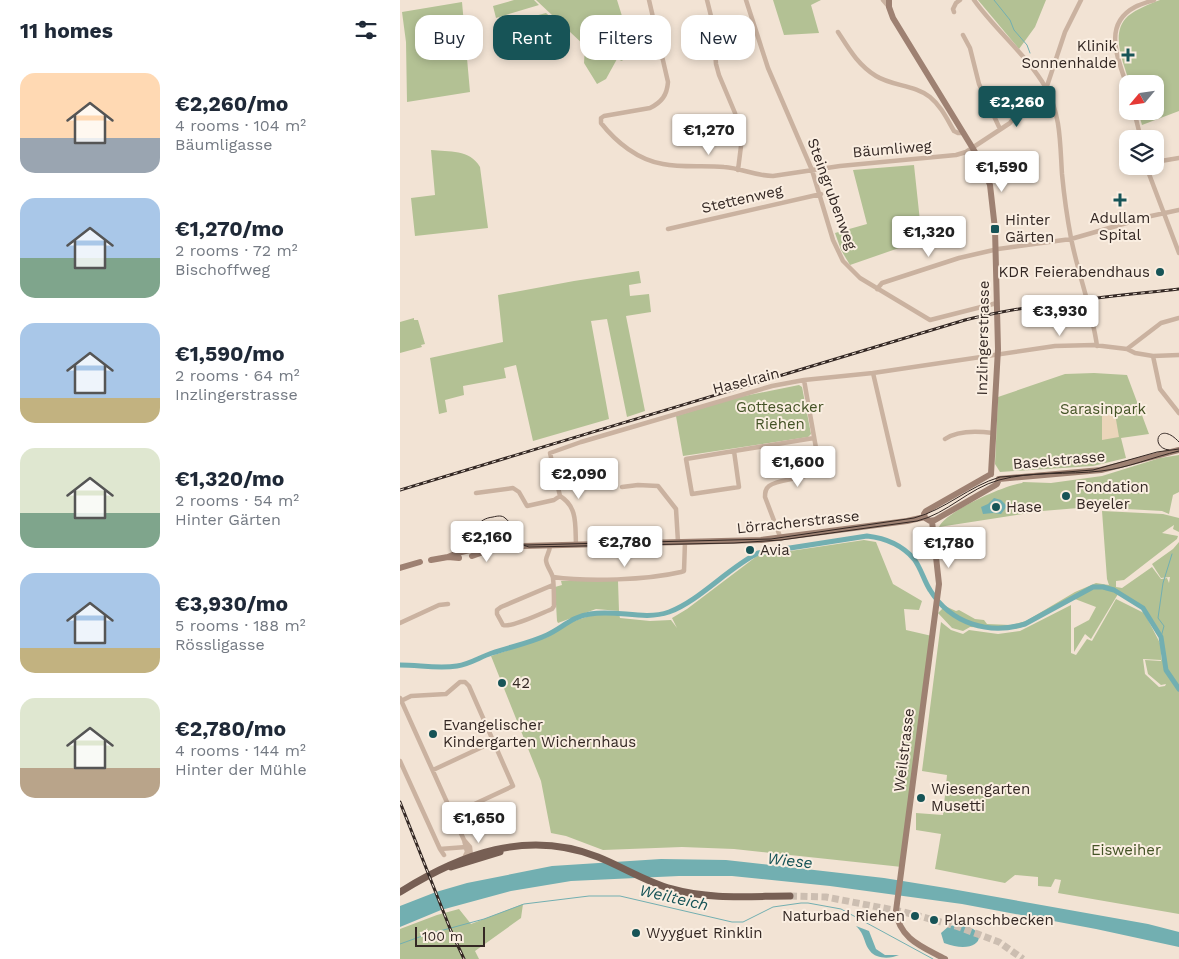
<!DOCTYPE html>
<meta charset="utf-8">
<style>
:root{--surface:#fff;--page:#f6f6f7;--text:#1f2937;--muted:#747a83;--accent:#175457}
body{margin:0;font-family:"Work Sans",sans-serif;background:var(--page);color:var(--text);height:100vh;display:flex;flex-direction:column;font-size:19px;white-space:nowrap}
*{box-sizing:border-box;margin:0}
p{font-size:16px;color:var(--muted)}
.icon{flex:none;width:28px;height:28px;fill:none;stroke:currentColor;stroke-width:2;stroke-linecap:round;stroke-linejoin:round}
.map{position:relative;flex:1;overflow:hidden}
.drawer{display:flex;flex-direction:column;background:var(--surface);width:400px}
.drawer>*{flex:none}
.banner{position:absolute;left:15px;top:15px;width:475px;height:45px;display:flex;gap:10px}
.needle{width:32px;rotate:241deg}
.controls{position:absolute;left:719px;top:75px;display:grid;gap:10px}
.controls a{display:grid;place-items:center;width:45px;height:45px;border-radius:10px;background:var(--surface);box-shadow:0 2px 8px #0003;font-size:25px}
.scale{position:absolute;left:15px;bottom:12px;width:70px;box-sizing:border-box;padding-left:5px;border:2px solid #342824;border-top:0;font-size:14px;line-height:18px;white-space:nowrap;color:#342824;-webkit-text-stroke:4px #faeee1;paint-order:stroke}
.price{position:absolute;translate:-50% -42px;padding:0 11px;border-radius:5px;background:#fff;color:#222;font-size:16px;line-height:32px;filter:drop-shadow(0 1px 2px #0008)}
.price::after{content:'';position:absolute;left:50%;top:30px;width:15px;height:11px;margin-left:-8px;background:inherit;clip-path:polygon(0 0,100% 0,50% 100%)}
.price.selected{background:var(--accent);color:#fff}
ul{padding:0;list-style:none}
li{display:flex;align-items:center;gap:15px;height:125px;padding:0 20px}
li span{display:grid;place-items:center;flex:none;width:140px;height:100px;border-radius:15px;color:#555}
li>.icon{margin-inline-start:auto}
span .icon{width:60px;height:60px;fill:#fffc;stroke-width:1}
li b{font-size:21px}
h2{display:flex;justify-content:space-between;align-items:center;height:60px;padding:0 20px;font-size:21px}
.pill{padding:0 18px;border-radius:15px;background:var(--surface);box-shadow:0 2px 8px #0003;font-size:18px;line-height:45px}
.pill.selected{background:var(--accent);color:#fff}
main{display:flex;flex:1;min-height:0}
.map>svg:first-child{display:block}
.green{fill:#b3c194}
.plaza{fill:#ebd5ba}
.water{fill:#72afb1}
.lines{fill:none;stroke-linecap:round;stroke-linejoin:round}
.stream{stroke:#72afb1;stroke-width:1}
.canal{stroke:#72afb1;stroke-width:5}
.primary-tunnel{stroke:#ccbeb1;stroke-width:7;stroke-dasharray:7 3.5;stroke-linecap:butt}
.street{stroke:#cab2a0;stroke-width:4.5}
.secondary{stroke:#9e8172;stroke-width:6}
.primary{stroke:#775f54;stroke-width:7}
.tram{stroke:#342824;stroke-width:1}
.rail-casing{stroke:#342824;stroke-width:3}
.rail{stroke:#faeee1;stroke-width:1;stroke-dasharray:4;stroke-linecap:butt}
.poi-dot{fill:#175457;stroke:#faeee1;stroke-width:2}
.labels{text-anchor:middle;stroke-width:4;stroke-linejoin:round;paint-order:stroke}
.poi-label{font-size:15px;fill:#342824;stroke:#faeee1;text-anchor:start}
.street-label{font-size:15px;fill:#342824;stroke:#faeee1}
.park-label{font-size:15px;fill:#445326;stroke:#faeee1}
.water-label{font-size:16px;font-style:italic;fill:#175457;stroke:#faeee1}
</style>
<main>
<section class="drawer">
<h2>11 homes<svg class="icon" aria-label="filters" viewBox="0 0 24 24"><path d="M4 7h16M4 17h16"/><circle cx="9" cy="7" r="2"/><circle cx="15" cy="17" r="2"/></svg></h2>
<ul>
<li><span style="background:linear-gradient(#ffd9b3 65%,#9aa5b1 0)"><svg class="icon" aria-label="home" viewBox="0 0 24 24"><path d="M3 11l9-7 9 7M6 9v11h12V9"/></svg></span><div><b>€2,260/mo</b><p>4 rooms · 104 m²</p><p>Bäumligasse</p></div></li>
<li><span style="background:linear-gradient(#a9c7e8 60%,#7fa58c 0)"><svg class="icon" aria-label="home" viewBox="0 0 24 24"><path d="M3 11l9-7 9 7M6 9v11h12V9"/></svg></span><div><b>€1,270/mo</b><p>2 rooms · 72 m²</p><p>Bischoffweg</p></div></li>
<li><span style="background:linear-gradient(#a9c7e8 75%,#c2b280 0)"><svg class="icon" aria-label="home" viewBox="0 0 24 24"><path d="M3 11l9-7 9 7M6 9v11h12V9"/></svg></span><div><b>€1,590/mo</b><p>2 rooms · 64 m²</p><p>Inzlingerstrasse</p></div></li>
<li><span style="background:linear-gradient(#dfe7d0 65%,#7fa58c 0)"><svg class="icon" aria-label="home" viewBox="0 0 24 24"><path d="M3 11l9-7 9 7M6 9v11h12V9"/></svg></span><div><b>€1,320/mo</b><p>2 rooms · 54 m²</p><p>Hinter Gärten</p></div></li>
<li><span style="background:linear-gradient(#a9c7e8 75%,#c2b280 0)"><svg class="icon" aria-label="home" viewBox="0 0 24 24"><path d="M3 11l9-7 9 7M6 9v11h12V9"/></svg></span><div><b>€3,930/mo</b><p>5 rooms · 188 m²</p><p>Rössligasse</p></div></li>
<li><span style="background:linear-gradient(#dfe7d0 70%,#b9a48a 0)"><svg class="icon" aria-label="home" viewBox="0 0 24 24"><path d="M3 11l9-7 9 7M6 9v11h12V9"/></svg></span><div><b>€2,780/mo</b><p>4 rooms · 144 m²</p><p>Hinter der Mühle</p></div></li>
</ul>
</section>
<div class="map">
<svg width="779" height="959" viewBox="0 0 779 959">
<rect width="100%" height="100%" fill="#f2e3d4"/>
<path class="green" d="M114,0H134L139,5L96,18L93,6Z
M136,0H217L232,48L222,61L217,59L206,79L197,84L184,63L185,46Z
M373,0H421L411,5L419,33L384,35Z
M578,0H646L635,27L619,49Z
M760,0H779V111L742,125L738,111H755V84H730C724,64 709,33 728,16C737,9 749,4 760,0Z
M62,2L70,92L7,102L6,42L2,12Z
M146,13L156,22L110,34L104,24Z
M31,150C49,152 70,149 80,167L88,228L15,236L11,198L35,195Z
M514,165L522,240L450,265L441,250L435,233L467,224L453,170Z
M239,271L241,283L229,285L230,296L249,294L251,312L226,316L245,411L227,417L207,319L191,321L209,419L133,441L116,365L104,368L106,378L63,386L64,395L45,400L47,412L39,414L30,358L103,342L98,295L174,281Z
M14,318V320H18L25,344L21,345L22,347L0,353V322Z
M694,373L727,375L749,434L721,438L726,458L693,466L600,472L595,464L598,397L665,374Z
M399,385L402,387L411,434L408,437L283,456L276,416L339,397Z
M779,455V492L773,495L769,514L762,511L691,507L642,511L539,527C546,511 605,485 622,483L623,482L651,483L702,476L760,458Z
M702,511L763,514L779,518V532L773,529L774,525L762,533L778,536L777,539L724,580L716,581V587L722,588L752,567L761,579L767,578L769,583L770,577L761,578L752,564L773,549L779,542V914L658,893L661,880L655,879L651,887L638,886V877L615,875L605,883L535,869L541,834L516,830V813L543,815L547,775L522,771L541,622L551,630L563,634L569,630L598,634L620,631L671,605V653L676,655L687,639L692,641L716,599L744,613L747,618L762,647L761,660L743,659L745,674L759,687L765,686L766,684L761,685L748,674L745,660L761,661L764,643L744,607L718,594L691,639L685,634L674,652V628L689,620L696,607L675,599L620,628L611,629L570,627L563,631L552,628L538,613L545,606L556,611L559,610L575,619L584,620L587,624L611,625L626,621L675,592L696,583L709,585L707,579Z
M464,540L476,542L493,584L522,601L519,610L504,609L506,630L532,636L502,867L334,849L282,847L203,850L166,836L151,833L141,781L91,656L148,637L171,622L199,613L219,614L220,618L250,621L271,620L277,628L272,618L287,609L357,556Z
M161,581H218L219,611L196,609L158,623L157,621L155,587L162,585Z
M123,904L121,918L75,951L79,959H0V929L37,915L59,909L71,924Z"/>
<path class="plaza" d="M702,407L714,408L719,437L702,440Z"/>
<path class="water" d="M594,498L601,500L607,506L601,514L593,513L583,514L581,507L588,504Z
M261,859L326,860L484,878L546,888L748,924L779,932V947L696,929L562,904L430,886L332,876H279L171,881L111,891L41,910L0,927V906L36,892L67,883L152,866Z
M456,926L469,931L476,949L485,955H499C490,959 476,959 470,951C463,942 466,936 456,926Z
M549,926C593,921 586,959 544,943L541,933Z"/>
<g class="lines">
<path class="stream" d="M594,0L610,20L614,30L627,45L630,53
M761,637L764,626L758,618L763,583L772,554
M0,944L25,935L84,919L124,904L189,896H220L332,922H343L373,907L401,903H408L441,909L533,959"/>
<path class="canal" d="M0,665C19,665 38,669 57,666C70,664 80,657 92,653C110,647 130,643 147,635C162,628 173,616 190,614C217,609 243,621 269,612C299,601 328,568 358,553L467,536C485,538 502,545 514,559C521,568 524,581 530,590C551,624 589,635 625,624L693,587H703L714,590L743,608L761,637L766,670L779,689"/>
<path class="primary-tunnel" d="M390,896L426,897L504,912L556,926L599,942L623,959"/>
<path class="street" d="M249,0L268,82C267,95 262,102 250,108L204,116L201,118V123C216,142 238,160 263,164C283,168 304,165 324,167C341,168 356,176 373,176L440,166L556,155L566,152L610,123L628,98L646,89
M307,0L313,24L316,64L319,75L335,113L339,128L341,146L338,170
M346,0L368,68L412,170L433,240L443,261L460,278L530,320L597,303
M483,0L489,7
M574,0C596,31 627,55 646,88C661,115 660,144 662,174C664,195 667,217 671,238C678,274 692,309 697,346
M554,12L553,9L556,3L560,0
M438,32C449,49 458,65 476,76C492,86 515,85 530,97C541,106 547,119 554,131L558,133H564
M563,35L570,48L579,84L600,129
M646,89L665,32L681,0
M728,89C719,61 701,25 735,7C741,4 748,2 754,0
M734,111L741,139
M755,162L779,158
M746,166L779,253
M268,229L421,194
M477,289L482,283L559,258L598,249L671,239L751,216L779,210
M727,349L761,323L779,318
M753,356L760,389L779,413
M473,373L499,485
M545,439C558,430 578,431 593,433
M334,451L339,487L292,494L286,459Z
M334,451L414,438
M222,487L238,485L258,486L276,509L278,542
M76,493L113,488L119,492L127,506L154,500L160,496
M160,496L150,453L181,442L372,386L404,380L473,373L655,346L694,345L727,349L735,353L753,356L779,355
M160,496C178,507 175,525 176,545
M381,539L365,497C365,493 365,489 369,486C378,479 400,480 412,473L417,460L416,448L404,380
M150,545C150,552 146,556 146,560C146,566 152,572 153,578C154,587 154,597 154,606L152,609C142,613 111,628 103,625L97,614V610L101,607L153,585
M153,577C188,582 247,580 281,572L284,571L285,542
M0,623L39,605L48,604
M0,698L64,840L67,852L64,858
M1,701L11,696L46,694L60,682H65L69,686L113,786L53,814
M0,761L40,849L44,855
M33,770L93,742
M64,840L70,847L71,856
M40,849L66,847"/>
<path class="secondary" d="M489,0V7L493,18L572,147L582,164L590,185L595,229L598,349L591,474
M591,474L526,511L524,514L525,518L530,521L535,520L594,486L597,484L599,479
M599,479L701,470L779,450
M532,521L539,584L496,911C499,939 523,947 545,959
M72,556L92,549
M48,557C72,546 98,548 123,546L361,540L507,521L525,517
M31,560L48,557L59,558
M0,568L20,562"/>
<path class="primary" d="M51,867L100,852
M0,892C61,854 127,829 198,857C223,867 246,882 272,889C310,900 351,896 390,896"/>
<path class="tram" d="M779,449L757,452L693,470L600,477C569,486 545,510 514,518L371,539L166,544L127,545H123L89,546L82,543C74,529 77,519 93,517C97,516 102,515 105,518C112,523 116,535 120,542C123,545 125,546 129,547L334,543L381,540L517,521C547,514 569,488 599,480C631,471 668,475 701,471C728,468 753,457 779,451
M769,450C749,448 758,419 779,442"/>
<defs>
<path id="rail" d="M0,490L565,320C635,303 707,297 779,289
M0,802L51,931L64,959"/>
</defs>
<use href="#rail" class="rail-casing"/>
<use href="#rail" class="rail"/>
</g>
<g class="poi-dot">
<path d="M725.5 47.5h5v5h5v5h-5v5h-5v-5h-5v-5h5z"/>
<path d="M717.5 192.5h5v5h5v5h-5v5h-5v-5h-5v-5h5z"/>
<rect x="590" y="224" width="10" height="10" rx="2.5"/>
<circle cx="760" cy="272" r="5"/>
<circle cx="666" cy="496" r="5"/>
<circle cx="596" cy="507" r="5"/>
<circle cx="350" cy="550" r="5"/>
<circle cx="102" cy="683" r="5"/>
<circle cx="33" cy="734" r="5"/>
<circle cx="521" cy="798" r="5"/>
<circle cx="515" cy="916" r="5"/>
<circle cx="534" cy="920" r="5"/>
<circle cx="236" cy="933" r="5"/>
</g>
<g class="labels">
<g class="poi-label">
<text x="717" y="51" text-anchor="end">Klinik<tspan x="717" dy="17">Sonnenhalde</tspan></text>
<text x="720" y="223" text-anchor="middle">Adullam<tspan x="720" dy="17">Spital</tspan></text>
<text x="605" y="225">Hinter<tspan x="605" dy="17">Gärten</tspan></text>
<text x="750" y="277" text-anchor="end">KDR Feierabendhaus</text>
<text x="676" y="492">Fondation<tspan x="676" dy="17">Beyeler</tspan></text>
<text x="606" y="512">Hase</text>
<text x="360" y="555">Avia</text>
<text x="112" y="688">42</text>
<text x="43" y="730">Evangelischer<tspan x="43" dy="17">Kindergarten Wichernhaus</tspan></text>
<text x="531" y="794">Wiesengarten<tspan x="531" dy="17">Musetti</tspan></text>
<text x="505" y="921" text-anchor="end">Naturbad Riehen</text>
<text x="544" y="925">Planschbecken</text>
<text x="246" y="938">Wyyguet Rinklin</text>
</g>
<g class="street-label">
<text transform="translate(492 149) rotate(-5)" y="5">Bäumliweg</text>
<text transform="translate(432 194) rotate(70)" y="5">Steingrubenweg</text>
<text transform="translate(342 199) rotate(-13)" y="5">Stettenweg</text>
<text transform="translate(583 338) rotate(-89)" y="5">Inzlingerstrasse</text>
<text transform="translate(346 381) rotate(-14)" y="5">Haselrain</text>
<text transform="translate(659 460) rotate(-5)" y="5">Baselstrasse</text>
<text transform="translate(398 522) rotate(-6)" y="5">Lörracherstrasse</text>
<text transform="translate(504 750) rotate(-83)" y="5">Weilstrasse</text>
</g>
<g class="park-label">
<text x="380" y="412">Gottesacker<tspan x="380" dy="17">Riehen</tspan></text>
<text x="703" y="414">Sarasinpark</text>
<text x="726" y="855">Eisweiher</text>
</g>
<g class="water-label">
<text transform="translate(390 860) rotate(6)" y="6">Wiese</text>
<text transform="translate(274 897) rotate(13)" y="6">Weilteich</text>
</g>
</g>
</svg>
<div class="controls">
<a><svg class="needle" viewBox="-14 -14 28 28"><path d="M0-13l5 13h-10z" fill="#e53935"/><path d="M0 13l5-13h-10z" fill="#747a83"/></svg></a>
<a><svg class="icon" aria-label="layers" viewBox="0 0 24 24"><path d="M12 4l9 5-9 5-9-5zM3 14l9 5 9-5"/></svg></a>
</div>
<div class="scale">100 m</div>
<b class="price selected" style="left:617px;top:128px">€2,260</b>
<b class="price" style="left:309px;top:156px">€1,270</b>
<b class="price" style="left:602px;top:193px">€1,590</b>
<b class="price" style="left:529px;top:258px">€1,320</b>
<b class="price" style="left:660px;top:337px">€3,930</b>
<b class="price" style="left:398px;top:488px">€1,600</b>
<b class="price" style="left:179px;top:500px">€2,090</b>
<b class="price" style="left:87px;top:563px">€2,160</b>
<b class="price" style="left:225px;top:568px">€2,780</b>
<b class="price" style="left:549px;top:569px">€1,780</b>
<b class="price" style="left:79px;top:844px">€1,650</b>
<div class="banner">
<a class="pill">Buy</a>
<a class="pill selected">Rent</a>
<a class="pill">Filters</a>
<a class="pill">New</a>
</div>
</div>
</main>
